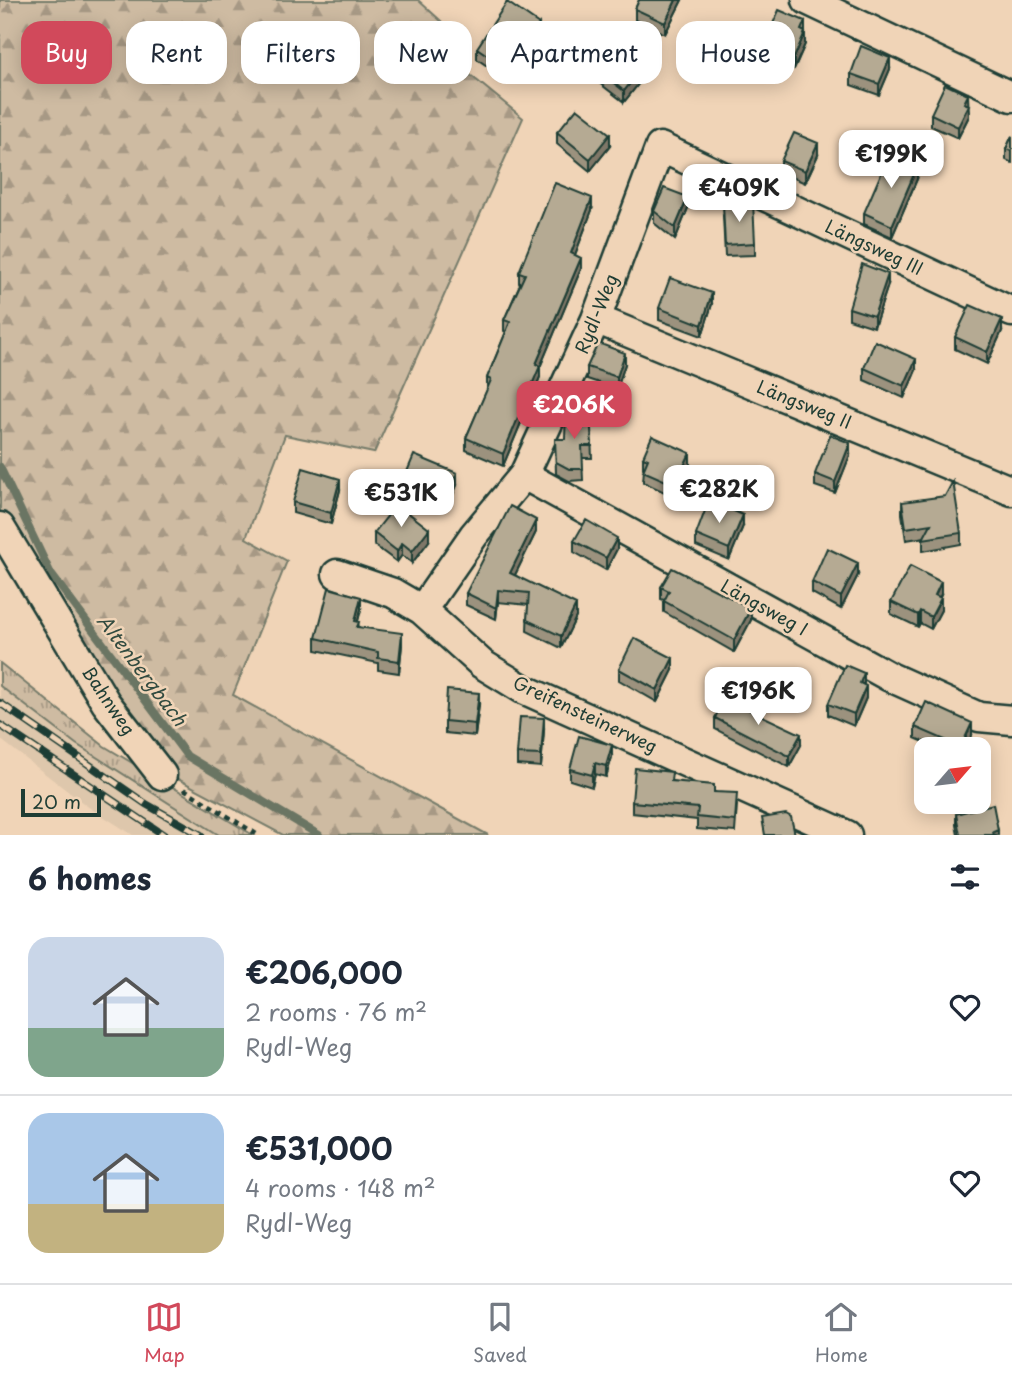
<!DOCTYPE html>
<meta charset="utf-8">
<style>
:root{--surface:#fff;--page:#f6f6f7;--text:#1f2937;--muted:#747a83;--line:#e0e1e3;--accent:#d1495b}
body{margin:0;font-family:"Playpen Sans",sans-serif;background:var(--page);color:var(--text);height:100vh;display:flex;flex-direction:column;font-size:26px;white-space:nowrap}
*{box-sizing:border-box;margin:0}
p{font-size:23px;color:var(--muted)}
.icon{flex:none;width:38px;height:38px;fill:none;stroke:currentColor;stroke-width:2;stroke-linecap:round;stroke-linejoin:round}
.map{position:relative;height:835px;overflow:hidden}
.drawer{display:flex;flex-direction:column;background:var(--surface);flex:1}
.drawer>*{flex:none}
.guide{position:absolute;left:21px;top:21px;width:971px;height:63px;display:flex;gap:14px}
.needle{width:46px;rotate:62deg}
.buttons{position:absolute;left:914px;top:737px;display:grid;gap:14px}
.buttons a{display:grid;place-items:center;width:77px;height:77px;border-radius:14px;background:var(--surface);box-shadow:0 4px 18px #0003;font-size:35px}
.scale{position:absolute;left:21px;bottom:18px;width:80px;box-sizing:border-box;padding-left:7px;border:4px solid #1f3d34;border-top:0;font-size:19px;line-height:24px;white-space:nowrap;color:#1f3d34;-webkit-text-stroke:5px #f0d4b7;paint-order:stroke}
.price{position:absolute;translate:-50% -60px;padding:0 16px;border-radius:14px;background:#fff;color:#222;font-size:23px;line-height:46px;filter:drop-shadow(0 2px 4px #0008)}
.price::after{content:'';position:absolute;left:50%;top:42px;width:21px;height:16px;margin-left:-10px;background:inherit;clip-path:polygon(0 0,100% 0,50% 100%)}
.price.selected{background:var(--accent);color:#fff}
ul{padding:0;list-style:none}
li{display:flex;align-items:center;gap:21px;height:175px;padding:0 28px}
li+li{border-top:2px solid var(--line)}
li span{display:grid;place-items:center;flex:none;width:196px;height:140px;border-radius:21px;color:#555}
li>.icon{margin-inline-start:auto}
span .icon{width:84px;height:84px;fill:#fffc;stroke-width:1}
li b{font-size:30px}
h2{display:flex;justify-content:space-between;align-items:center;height:84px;padding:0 28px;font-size:30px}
.tag{padding:0 24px;border-radius:21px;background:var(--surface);box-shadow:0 4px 18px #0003;font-size:24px;line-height:63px}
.tag.selected{background:var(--accent);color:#fff}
.menu{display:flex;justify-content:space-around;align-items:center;height:98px;border-top:2px solid var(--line);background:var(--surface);font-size:19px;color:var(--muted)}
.menu a{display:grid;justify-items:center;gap:4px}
.menu .selected{color:var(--accent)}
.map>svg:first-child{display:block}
.built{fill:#dec7ac}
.grass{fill:url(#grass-tufts);stroke:#767c6b;stroke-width:2}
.forest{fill:url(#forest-firs);stroke:#767c6b;stroke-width:2}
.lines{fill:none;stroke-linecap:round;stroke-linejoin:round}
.stream{stroke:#6b7463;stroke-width:8}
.street-casing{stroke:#1f3d34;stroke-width:33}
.path{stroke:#1f3d34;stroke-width:4.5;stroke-dasharray:5 5;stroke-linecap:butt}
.street{stroke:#f0d4b7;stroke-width:28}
.rail-casing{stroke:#1f3d34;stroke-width:8}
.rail{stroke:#f0d4b7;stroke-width:5;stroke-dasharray:16;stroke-linecap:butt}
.wall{fill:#9c927e;stroke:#1f3d34;stroke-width:2}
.shaded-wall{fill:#7f7767;stroke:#1f3d34;stroke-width:2}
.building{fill:#b5aa93;stroke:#1f3d34;stroke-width:2}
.labels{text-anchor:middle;stroke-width:5;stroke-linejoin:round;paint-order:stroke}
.street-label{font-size:18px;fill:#1f3d34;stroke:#f0d4b7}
.water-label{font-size:19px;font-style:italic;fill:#324b40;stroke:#f0d4b7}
</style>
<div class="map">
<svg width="1012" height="835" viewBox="0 0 1012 835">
<defs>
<pattern id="grass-tufts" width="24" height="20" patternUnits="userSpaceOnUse" patternTransform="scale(1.75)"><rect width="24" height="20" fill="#cebba2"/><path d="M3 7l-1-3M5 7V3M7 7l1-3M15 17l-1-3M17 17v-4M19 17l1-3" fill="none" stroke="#a79985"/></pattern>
<pattern id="forest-firs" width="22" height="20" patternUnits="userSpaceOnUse" patternTransform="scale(1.75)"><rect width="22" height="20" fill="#cebba2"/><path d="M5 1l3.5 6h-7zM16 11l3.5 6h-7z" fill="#a79985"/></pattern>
</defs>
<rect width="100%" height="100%" fill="#f0d4b7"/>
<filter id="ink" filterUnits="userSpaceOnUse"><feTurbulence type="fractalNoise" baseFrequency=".0143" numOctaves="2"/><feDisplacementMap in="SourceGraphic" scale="14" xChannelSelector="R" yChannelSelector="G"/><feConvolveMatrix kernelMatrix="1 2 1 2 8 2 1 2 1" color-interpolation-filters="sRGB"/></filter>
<g filter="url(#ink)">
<path class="built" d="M0,686L76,744L219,835H133L87,806L0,739Z"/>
<path class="grass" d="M0,663L104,746L253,835H219L76,744L0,686Z"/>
<path class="forest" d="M0,0H418L463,41V69L523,118L374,453L285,435L246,538L287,561L233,695L488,835H283L172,776L52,603L0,513Z"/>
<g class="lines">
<path class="stream" d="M0,467L51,574L187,756L319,835"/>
<defs>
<path id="street" d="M807,0L1012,97
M596,319L1012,491
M524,475L890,677L979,717L1012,720
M0,527L106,703L162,775
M337,574L393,593L422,610L482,664L523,689L847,835
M422,610L474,535L524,475L596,319L660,147L1012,312"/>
</defs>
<use href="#street" class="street-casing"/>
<path class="path" d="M184,789L258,835"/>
<use href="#street" class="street"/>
<defs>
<path id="rail" d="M0,703L146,804L201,835
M0,725L164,835"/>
</defs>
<use href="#rail" class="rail-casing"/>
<use href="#rail" class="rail"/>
</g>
<path class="wall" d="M639,0H682L665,34L635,20V9Z
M805,21V44L794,69L764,56V44Z
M539,36L509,81L477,59V48Z
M594,67L647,73L624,102L594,79Z
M890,69L879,95L851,85V74Z
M968,104L969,116L958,138L931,126V114Z
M557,132L610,146L590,171L557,144Z
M1012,136V163L1006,160V149Z
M818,155L805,183L781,172V161Z
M917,179L892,237L864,224V213Z
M688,208L675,240L654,223V211Z
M592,210L575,255L581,269L540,367V377L503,466L466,450V438L487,390V378L506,332L504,331V320L520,284L519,283V272Z
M723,216L755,243V255L725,256Z
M888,285L874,327L849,319V308Z
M712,304L702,336L659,320V308Z
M1002,331L987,364L955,349V337Z
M625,364L617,389L587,379V367Z
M864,368L916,370L904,398L864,380Z
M590,412L592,458H582L583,480L569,481L556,474L555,439H565Z
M850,455L835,493L815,486V474Z
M643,457L690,465L675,497L643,482L644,469L643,468Z
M404,479L457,485L447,509L404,491Z
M340,490L331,524L293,513V502Z
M902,502L961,533V544L923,551V539L925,537L906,540L902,514Z
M743,526L729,560L696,546V535Z
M536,532L515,575L576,617L561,648L527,631L528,605L498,602L496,619L466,605V593Z
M374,533L429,541L412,563L402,555L397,562L374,545Z
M574,541L617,549L606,570L574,552Z
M858,575L841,609L812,593V582Z
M661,587L751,620L734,652L664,612V600L661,599Z
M941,594L939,598L941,610L931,629L920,623L918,627L891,614V602Z
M361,609L358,621L359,628L402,645L399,673L378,670V663L316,650V638Z
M619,669L673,670L657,702L619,680Z
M864,685L866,698L854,726L828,715V704Z
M479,705L475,736L445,733V721Z
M715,718L801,745L789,767L715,729Z
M915,727L972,735L965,749H940L915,738Z
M544,730L541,767L517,765V754Z
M612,757L606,777L595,774L592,787L570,780V769Z
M672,781L714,792L737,805L735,832L697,829V820L632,813V802Z
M956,814L998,835H958L956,825Z"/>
<path class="shaded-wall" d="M676,0H682L665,34V23Z
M539,24V36L509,81V70Z
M805,32V44L794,69V58Z
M890,58V69L879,95V84Z
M647,62V73L624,102V91Z
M968,95L969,116L958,138V127L964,103Z
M610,134V146L590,171V159Z
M818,143V155L805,183V171Z
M917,167V179L892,237V226Z
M688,197V208L675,240V228Z
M592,198V210L571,265V253Z
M581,258V269L540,367V377L503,466V454L536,364Z
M888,274V285L874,327V316Z
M712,293V304L702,336V325Z
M1002,319V331L987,364V352Z
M625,353V364L617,389V377Z
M916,359V370L904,398V386Z
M850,443V455L835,493V482Z
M690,453V465L675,497V485Z
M457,473V485L447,509V497Z
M340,479V490L331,524V513Z
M743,515V526L729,560V549Z
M536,520V532L510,585V573Z
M429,529V541L412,563V551Z
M617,538V549L606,570V558Z
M402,543V555L397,562V551Z
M858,563V575L841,609V597Z
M941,582V594L935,607V595Z
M498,590V602L496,619V608Z
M361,597V609L355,632V621Z
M941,598V610L931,629V617Z
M576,605V617L561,648V636Z
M751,608V620L734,652V640Z
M920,611V623L918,627V615Z
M402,633V645L399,673V661Z
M673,658V670L657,702V690Z
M864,673V685L860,683Z
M866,686V698L854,726V714Z
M479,693V705L475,736V724Z
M544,718V730L541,767V755Z
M972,723V735L965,749H961Z
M801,734V745L789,767V756Z
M612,745V757L606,777V766Z
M595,763V774L592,787V775Z
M998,830V835H993V832Z"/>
<path class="building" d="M639,0H676L665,23L635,9Z
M507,2L539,24L509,70L477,48Z
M779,10L805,21L801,30L805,32L794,58L764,44Z
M617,39L647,62L624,91L594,67Z
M861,46L890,58L879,84L851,74Z
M945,84L968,95L964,103L969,105L958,127L931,114Z
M577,108L610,134L590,159L557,132Z
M794,133L818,143L805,171L781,161Z
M1012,136V151L1006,149Z
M889,155L917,167L892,226L864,213Z
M555,183L592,198L571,253L581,258L536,364L540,366L503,454L466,438L491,380L487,378L510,322L504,320L525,274L519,272Z
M664,188L688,197L675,228L654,211Z
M753,202L755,243L725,245L723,204Z
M862,264L888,274L874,316L849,308Z
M670,278L712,293L702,325L659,308Z
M970,305L1002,319L987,352L955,337Z
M875,341L916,359L904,386L864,368Z
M598,343L625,353L617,377L587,367Z
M590,412L592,446H582L583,469H569L556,462L555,439H565L566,413Z
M830,435L850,443L835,482L815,474Z
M652,436L690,453L675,485L643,471L648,459L643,457Z
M414,455L457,473L447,497L404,479Z
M303,468L340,479L331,513L293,502Z
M953,481L961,533L923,539L931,524L906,528L902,502L945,496Z
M709,500L743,515L729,549L696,535Z
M397,504L429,529L412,551L402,543L397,551L374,533Z
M510,506L536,520L510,573L576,605L561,636L527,620L529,593L498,590L496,608L466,593Z
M586,520L617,538L606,558L574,541Z
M827,548L858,563L841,597L812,582Z
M910,566L941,582L935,595L941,598L931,617L920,611L918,615L891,602Z
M672,568L751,608L734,640L664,601L669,591L661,587Z
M329,588L361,597L355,621L359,622L357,627L402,633L399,661L378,658V652L316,638Z
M634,638L673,658L657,690L619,669Z
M845,665L864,673L860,683L866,686L854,714L828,704Z
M447,690L479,693L475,724L445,721Z
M724,698L801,734L789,756L715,718Z
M926,702L972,723L961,747L915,727Z
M520,717L544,718L541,755L517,754Z
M579,736L612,745L606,766L595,763L592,775L570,769Z
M635,768L672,772L671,781L714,785V792L737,793L735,821L697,817L698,808L632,802Z
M993,804L998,830L993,832L994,835H960L956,814Z
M786,814L791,817L795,835H765L762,818Z"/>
</g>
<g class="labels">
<g class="street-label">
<text transform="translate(874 248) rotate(25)" y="6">Längsweg III</text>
<text transform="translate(597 314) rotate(-68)" y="6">Rydl-Weg</text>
<text transform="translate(804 405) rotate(22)" y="6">Längsweg II</text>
<text transform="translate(764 608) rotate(29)" y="6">Längsweg I</text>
<text transform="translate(108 701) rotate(56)" y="6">Bahnweg</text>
<text transform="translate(585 715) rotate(25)" y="6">Greifensteinerweg</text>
</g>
<g class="water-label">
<text transform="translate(142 670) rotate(53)" y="7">Altenbergbach</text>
</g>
</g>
</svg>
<div class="buttons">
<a><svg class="needle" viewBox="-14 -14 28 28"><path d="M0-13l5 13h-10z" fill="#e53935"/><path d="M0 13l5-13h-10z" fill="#747a83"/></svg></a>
</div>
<div class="scale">20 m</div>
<b class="price" style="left:891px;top:190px">€199K</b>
<b class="price" style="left:739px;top:224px">€409K</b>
<b class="price selected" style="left:574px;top:441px">€206K</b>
<b class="price" style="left:719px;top:525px">€282K</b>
<b class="price" style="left:401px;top:529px">€531K</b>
<b class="price" style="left:758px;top:727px">€196K</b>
<div class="guide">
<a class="tag selected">Buy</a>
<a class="tag">Rent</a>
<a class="tag">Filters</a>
<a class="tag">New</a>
<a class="tag">Apartment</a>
<a class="tag">House</a>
</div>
</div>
<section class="drawer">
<h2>6 homes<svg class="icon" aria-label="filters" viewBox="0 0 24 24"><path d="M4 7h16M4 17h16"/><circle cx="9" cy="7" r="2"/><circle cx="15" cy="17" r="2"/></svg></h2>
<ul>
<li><span style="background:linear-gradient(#c9d6e8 65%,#7fa58c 0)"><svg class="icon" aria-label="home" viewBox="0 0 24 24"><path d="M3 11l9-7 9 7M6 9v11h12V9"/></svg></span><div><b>€206,000</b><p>2 rooms · 76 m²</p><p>Rydl-Weg</p></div><svg class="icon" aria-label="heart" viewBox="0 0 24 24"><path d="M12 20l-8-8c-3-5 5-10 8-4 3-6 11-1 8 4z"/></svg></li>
<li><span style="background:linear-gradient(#a9c7e8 65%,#c2b280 0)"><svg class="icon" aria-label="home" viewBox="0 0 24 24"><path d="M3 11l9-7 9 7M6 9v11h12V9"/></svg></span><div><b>€531,000</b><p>4 rooms · 148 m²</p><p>Rydl-Weg</p></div><svg class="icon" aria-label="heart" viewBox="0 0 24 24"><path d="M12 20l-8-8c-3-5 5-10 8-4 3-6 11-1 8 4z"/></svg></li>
</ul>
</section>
<nav class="menu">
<a class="selected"><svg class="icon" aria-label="map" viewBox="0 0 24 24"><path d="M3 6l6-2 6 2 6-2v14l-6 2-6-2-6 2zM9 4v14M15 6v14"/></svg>Map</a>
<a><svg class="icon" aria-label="saved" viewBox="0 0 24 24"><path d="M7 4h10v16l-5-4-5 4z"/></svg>Saved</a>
<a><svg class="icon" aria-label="home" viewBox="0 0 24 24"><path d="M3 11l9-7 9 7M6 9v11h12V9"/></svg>Home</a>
</nav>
